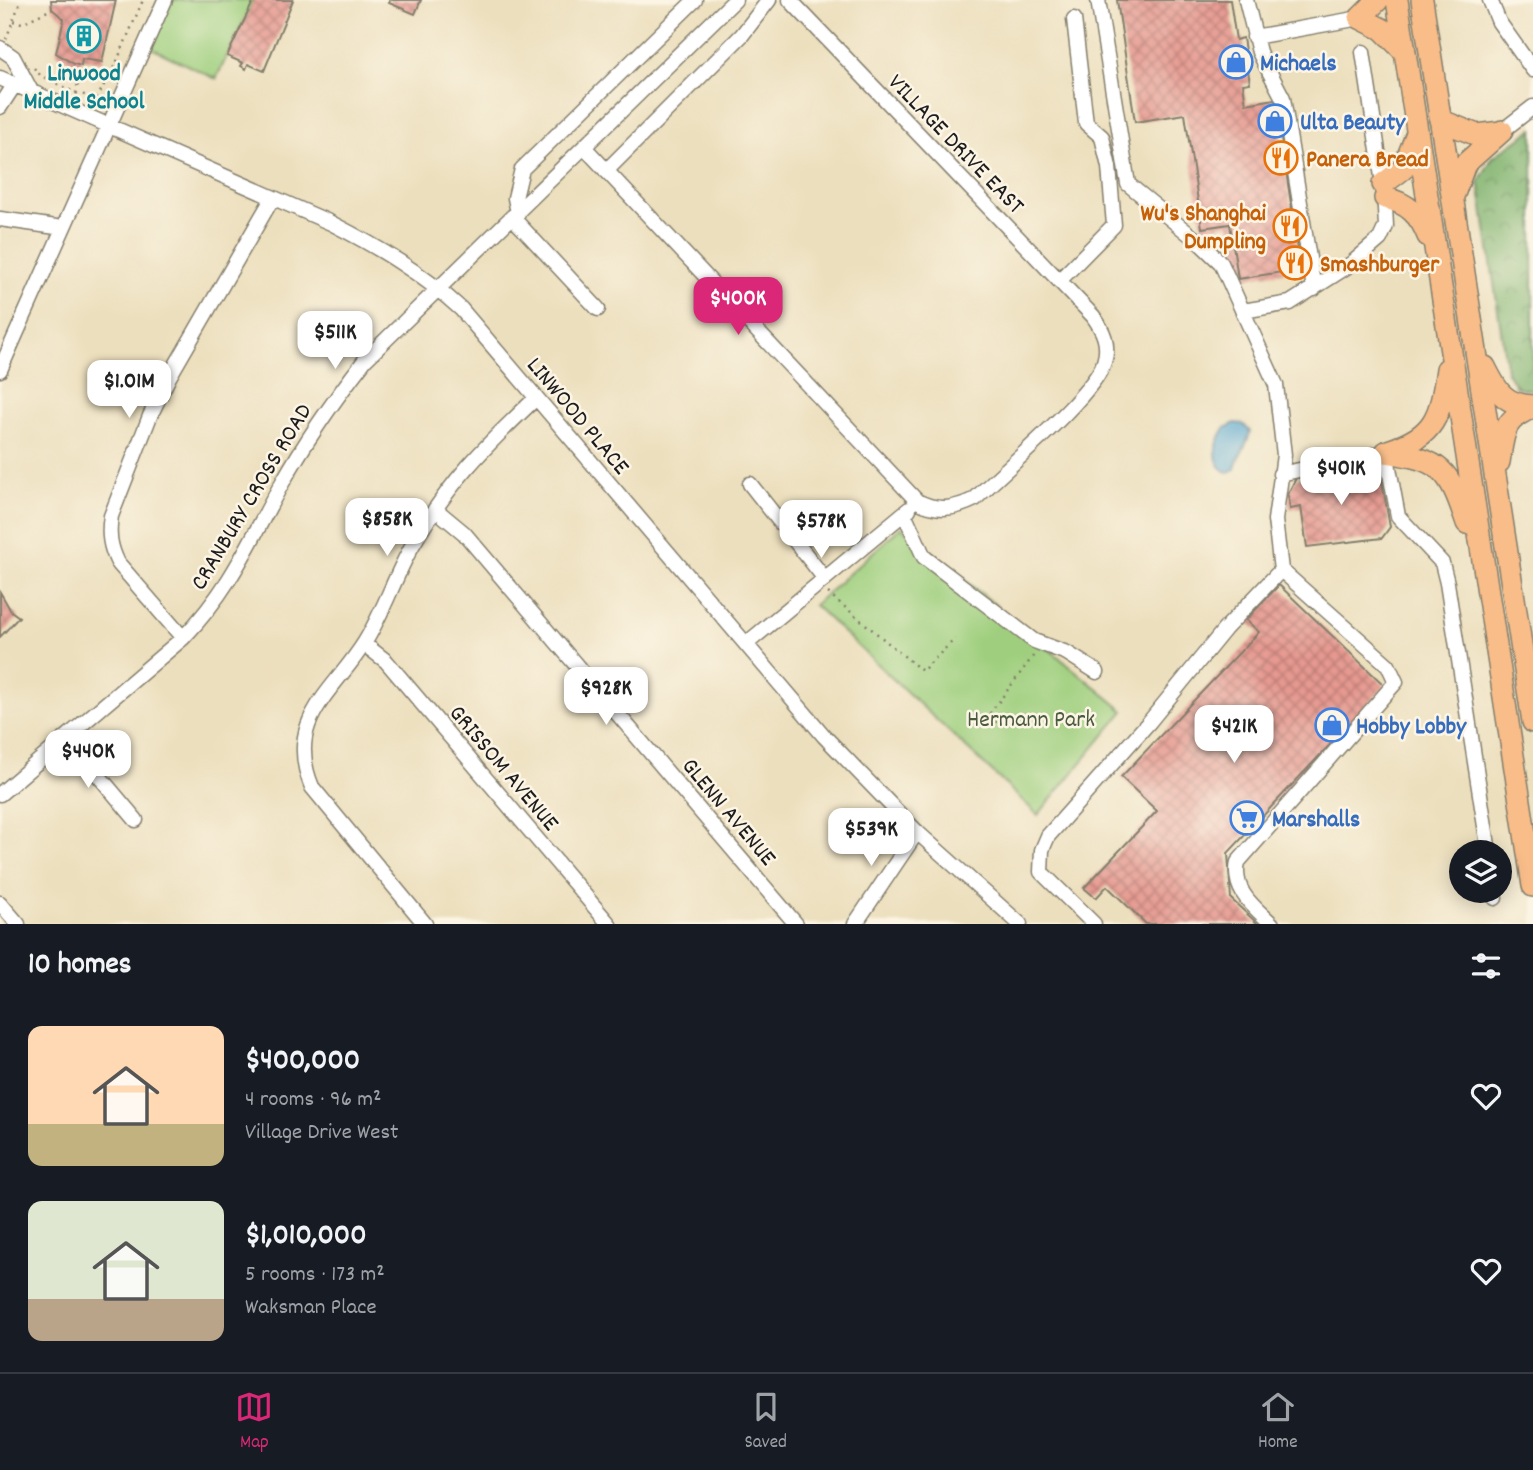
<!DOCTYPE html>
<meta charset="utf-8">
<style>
:root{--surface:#171b24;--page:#242831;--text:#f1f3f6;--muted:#9ea1a6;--line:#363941;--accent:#db2777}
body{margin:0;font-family:Dekko,sans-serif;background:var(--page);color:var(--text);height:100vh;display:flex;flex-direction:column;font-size:26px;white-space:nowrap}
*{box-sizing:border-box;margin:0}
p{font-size:23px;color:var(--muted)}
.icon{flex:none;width:38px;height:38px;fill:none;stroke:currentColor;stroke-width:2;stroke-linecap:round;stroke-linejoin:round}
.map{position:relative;height:924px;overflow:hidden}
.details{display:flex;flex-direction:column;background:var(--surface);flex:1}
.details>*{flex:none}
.controls{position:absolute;left:1449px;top:840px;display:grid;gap:14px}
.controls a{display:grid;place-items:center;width:63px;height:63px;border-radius:50%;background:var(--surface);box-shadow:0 4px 18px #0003;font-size:35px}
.price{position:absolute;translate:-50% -60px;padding:0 16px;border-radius:14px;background:#fff;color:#222;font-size:23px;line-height:46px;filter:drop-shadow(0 2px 4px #0008)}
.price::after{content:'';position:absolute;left:50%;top:42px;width:21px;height:16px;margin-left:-10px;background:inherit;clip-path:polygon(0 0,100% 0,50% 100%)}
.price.active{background:var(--accent);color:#fff}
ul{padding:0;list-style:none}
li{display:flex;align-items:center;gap:21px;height:175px;padding:0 28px}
li span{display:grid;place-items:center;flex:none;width:196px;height:140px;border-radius:14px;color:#555}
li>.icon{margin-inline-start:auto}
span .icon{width:84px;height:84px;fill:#fffc;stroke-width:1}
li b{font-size:30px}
h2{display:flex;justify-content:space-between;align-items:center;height:84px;padding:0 28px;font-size:30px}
.menu{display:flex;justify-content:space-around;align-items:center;height:98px;border-top:2px solid var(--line);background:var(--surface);font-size:19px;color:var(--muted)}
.menu a{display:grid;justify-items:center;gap:4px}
.menu .active{color:var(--accent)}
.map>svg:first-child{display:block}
.green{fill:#9fcf7e;stroke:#5e764d;stroke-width:2}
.forest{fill:url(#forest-crowns);stroke:#4e6744;stroke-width:2}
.water{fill:#54a6cf;stroke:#386176;stroke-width:2}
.building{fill:url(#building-cross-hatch)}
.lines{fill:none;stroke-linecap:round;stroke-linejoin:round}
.minor-casing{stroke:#847e6c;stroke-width:17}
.highway-casing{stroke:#847e6c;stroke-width:24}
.path{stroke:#847e6c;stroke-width:2.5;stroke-dasharray:2 5;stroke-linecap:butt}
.minor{stroke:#fff;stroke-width:14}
.highway{stroke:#f8bd89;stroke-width:21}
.labels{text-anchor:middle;stroke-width:5;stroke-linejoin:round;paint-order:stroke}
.shop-label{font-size:24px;font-weight:bold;fill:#366cbe;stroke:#fcf5e5;text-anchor:start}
.culture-label{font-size:24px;font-weight:bold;fill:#0d838f;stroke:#fcf5e5}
.street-label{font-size:24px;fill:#1c1c1c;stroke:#fcf5e5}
.food-label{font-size:24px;font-weight:bold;fill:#c56008;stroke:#fcf5e5;text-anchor:start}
.park-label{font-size:24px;fill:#4a5b3e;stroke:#fcf5e5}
</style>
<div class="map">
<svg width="1533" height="924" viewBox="0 0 1533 924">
<defs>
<pattern id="forest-crowns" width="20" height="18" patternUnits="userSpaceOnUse" patternTransform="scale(1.75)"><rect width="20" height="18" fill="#7fb26d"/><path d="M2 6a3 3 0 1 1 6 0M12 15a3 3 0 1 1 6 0" fill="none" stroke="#679059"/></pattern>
<pattern id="building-cross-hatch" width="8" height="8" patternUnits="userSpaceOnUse" patternTransform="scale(1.75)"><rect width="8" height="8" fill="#e69990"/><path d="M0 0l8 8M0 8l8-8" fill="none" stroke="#ba7c75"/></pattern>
</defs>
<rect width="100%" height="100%" fill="#fcf5e5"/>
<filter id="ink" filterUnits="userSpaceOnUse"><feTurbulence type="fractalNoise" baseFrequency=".0143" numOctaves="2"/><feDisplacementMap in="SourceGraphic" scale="14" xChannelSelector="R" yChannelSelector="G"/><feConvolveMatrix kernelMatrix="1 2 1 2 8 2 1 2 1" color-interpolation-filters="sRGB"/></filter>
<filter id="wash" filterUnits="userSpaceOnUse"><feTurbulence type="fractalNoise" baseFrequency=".00686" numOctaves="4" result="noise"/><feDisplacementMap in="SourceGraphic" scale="28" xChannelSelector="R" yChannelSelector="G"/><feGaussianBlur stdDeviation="1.57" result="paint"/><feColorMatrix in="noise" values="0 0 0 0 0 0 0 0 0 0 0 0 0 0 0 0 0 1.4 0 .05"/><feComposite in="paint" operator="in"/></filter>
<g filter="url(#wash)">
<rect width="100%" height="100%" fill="#ecdfbd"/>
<path class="green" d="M165,0H254L216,79L145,45Z
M901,527L1124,711L1038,815L814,605Z"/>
<path class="forest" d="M1533,129V390L1516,387L1507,372L1479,181L1493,157Z"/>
<path class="water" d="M1235,423L1243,424L1250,431C1248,446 1238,455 1235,469L1229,473C1210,464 1215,443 1225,428Z"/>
<g id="blocks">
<path class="building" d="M51,0H116L102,62L82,59L81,66L74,64L56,53L64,19L52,9Z
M254,0H293L264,71L248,64L246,69L241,66L243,63L227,56Z
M390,0H421L415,14L389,3Z
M1117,0H1230L1236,40L1243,38L1250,83L1243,84L1246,104L1275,99L1301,269L1238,279L1230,224L1202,228L1185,114L1135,122Z
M1360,469L1380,471L1390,527L1382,538L1307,547L1301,507L1290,509L1288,494L1296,478Z
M1279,585L1385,686L1228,853L1231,899L1258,924H1146L1107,886L1096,898L1084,888L1157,811L1121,777L1259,632L1246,620Z
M0,592L11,611L19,617L0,637Z"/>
</g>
</g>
<g filter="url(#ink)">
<use href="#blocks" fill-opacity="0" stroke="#847e6c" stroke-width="2"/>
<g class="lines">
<defs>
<path id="minor" d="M1246,0L1259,52L1283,98L1314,289
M1490,0L1499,22L1533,70
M1254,37L1360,18
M0,48L13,57L31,91
M0,78L331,223C378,247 422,273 461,309L824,736L917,832L1020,924
M0,107L15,84
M1502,131L1533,107
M585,148L917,501C938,512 955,509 975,499C1004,470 1094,395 1104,362C1110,344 1103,330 1093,316L790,0
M606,171L742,35L769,0
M518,213L515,198L522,169L695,0
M513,218L598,309
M0,219L63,228
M1059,281L1114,225L1109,167L1102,137L1086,123L1074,19
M1243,311L1290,303L1351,264L1380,239L1386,226L1384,190L1363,52
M0,370L165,0
M1280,474L1386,452L1398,516L1442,563L1447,583L1489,852
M750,484L825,579
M435,509L464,533L796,924
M904,513L924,557L1034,641L1067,653L1097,672
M183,638L118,563C110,547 108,534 111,516L150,416L169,377L272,199
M364,644L386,661L609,924
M746,644L909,509
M67,738L136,820
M0,794L183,638C231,588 249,543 281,485C306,440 334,400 365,360L735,0
M1494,891L1495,898
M0,903L18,924
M425,924L312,787C284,720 334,692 365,642C384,611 395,576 412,546C448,483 484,447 535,399
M855,924L917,832
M1094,924L1041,872L1042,850L1048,836L1150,721L1225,629L1281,570L1275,520L1284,455L1276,385L1221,263L1199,242L1128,184L1098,0
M1272,924C1253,906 1232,891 1238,862L1396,682L1388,665L1281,570"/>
<path id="highway" d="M1397,0L1533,886
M1422,0L1533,722
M1360,18L1382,29L1405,52
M1360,18L1378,0
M1440,120L1477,135L1501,132
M1383,184L1403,169L1417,133
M1454,194L1465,164L1502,131
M1385,198C1408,203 1420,215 1428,236
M1485,367C1497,391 1504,405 1533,406
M1388,451C1436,435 1440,417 1447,369
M1386,452C1443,460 1449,470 1467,523
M1499,462C1504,431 1503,420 1533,407"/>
</defs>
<use href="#minor" class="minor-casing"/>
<use href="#highway" class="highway-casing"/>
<path class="path" d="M13,21L22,23L52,9
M6,39L21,0
M34,68L41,76L76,93L81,66
M76,93L97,98L117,61L143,0
M828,593L922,671L955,639
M1001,718L997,723L988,716L1034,655"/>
<use href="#minor" class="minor"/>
<use href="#highway" class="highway"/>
</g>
</g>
<defs>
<symbol id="building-ring" viewBox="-11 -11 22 22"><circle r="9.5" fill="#fcf5e5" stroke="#0f9aa8" stroke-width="1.5"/><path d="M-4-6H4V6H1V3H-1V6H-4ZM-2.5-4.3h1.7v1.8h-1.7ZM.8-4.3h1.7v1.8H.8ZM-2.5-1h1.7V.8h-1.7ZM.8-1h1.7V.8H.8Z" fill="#0f9aa8"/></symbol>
<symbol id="shop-ring" viewBox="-11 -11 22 22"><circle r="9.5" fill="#fcf5e5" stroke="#3f7fe0" stroke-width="1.5"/><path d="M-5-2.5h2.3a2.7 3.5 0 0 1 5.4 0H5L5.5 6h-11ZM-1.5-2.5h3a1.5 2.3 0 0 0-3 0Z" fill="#3f7fe0"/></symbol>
<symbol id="restaurant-ring" viewBox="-11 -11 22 22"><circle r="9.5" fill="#fcf5e5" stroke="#e8710a" stroke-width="1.5"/><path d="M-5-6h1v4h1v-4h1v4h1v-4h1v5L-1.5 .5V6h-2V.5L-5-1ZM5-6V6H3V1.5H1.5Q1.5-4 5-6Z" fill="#e8710a"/></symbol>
<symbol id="supermarket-ring" viewBox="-11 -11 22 22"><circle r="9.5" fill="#fcf5e5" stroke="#3f7fe0" stroke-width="1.5"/><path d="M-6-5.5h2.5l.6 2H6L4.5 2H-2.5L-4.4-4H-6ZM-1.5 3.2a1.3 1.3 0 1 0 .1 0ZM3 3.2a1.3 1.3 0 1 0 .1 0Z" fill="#3f7fe0"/></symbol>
</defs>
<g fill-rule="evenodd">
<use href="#building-ring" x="65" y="17" width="38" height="38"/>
<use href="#shop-ring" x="1217" y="43" width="38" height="38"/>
<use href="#shop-ring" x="1256" y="102" width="38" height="38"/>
<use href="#restaurant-ring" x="1262" y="139" width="38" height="38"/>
<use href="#restaurant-ring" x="1271" y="207" width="38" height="38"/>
<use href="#restaurant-ring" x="1276" y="244" width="38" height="38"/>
<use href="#shop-ring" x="1313" y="706" width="38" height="38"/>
<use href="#supermarket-ring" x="1228" y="799" width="38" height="38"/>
</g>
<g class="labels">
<g class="shop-label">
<text x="1260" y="70">Michaels</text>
<text x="1300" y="129">Ulta Beauty</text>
<text x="1356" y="733">Hobby Lobby</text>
<text x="1272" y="826">Marshalls</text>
</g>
<g class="culture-label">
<text x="84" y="80">Linwood<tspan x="84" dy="28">Middle School</tspan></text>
</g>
<g class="street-label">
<text transform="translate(957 143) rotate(46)" y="8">VILLAGE DRIVE EAST</text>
<text transform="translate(579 415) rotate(50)" y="8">LINWOOD PLACE</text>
<text transform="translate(250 496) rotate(-59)" y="8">CRANBURY CROSS ROAD</text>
<text transform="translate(505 767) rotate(50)" y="8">GRISSOM AVENUE</text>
<text transform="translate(730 811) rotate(50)" y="8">GLENN AVENUE</text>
</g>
<g class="food-label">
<text x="1306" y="166">Panera Bread</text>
<text x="1266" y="220" text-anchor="end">Wu's Shanghai<tspan x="1266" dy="28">Dumpling</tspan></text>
<text x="1320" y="271">Smashburger</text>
</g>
<g class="park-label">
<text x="1031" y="726">Hermann Park</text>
</g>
</g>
</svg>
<div class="controls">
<a><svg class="icon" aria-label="layers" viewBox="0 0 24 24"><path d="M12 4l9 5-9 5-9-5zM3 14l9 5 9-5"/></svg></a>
</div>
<b class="price active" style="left:738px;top:337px">$400K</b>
<b class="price" style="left:335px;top:371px">$511K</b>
<b class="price" style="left:129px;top:420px">$1.01M</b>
<b class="price" style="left:1341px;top:507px">$401K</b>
<b class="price" style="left:387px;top:558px">$858K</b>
<b class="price" style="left:821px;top:560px">$578K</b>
<b class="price" style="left:606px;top:727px">$928K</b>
<b class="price" style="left:1234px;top:765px">$421K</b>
<b class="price" style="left:88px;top:790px">$440K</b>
<b class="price" style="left:871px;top:868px">$539K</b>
</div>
<section class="details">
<h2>10 homes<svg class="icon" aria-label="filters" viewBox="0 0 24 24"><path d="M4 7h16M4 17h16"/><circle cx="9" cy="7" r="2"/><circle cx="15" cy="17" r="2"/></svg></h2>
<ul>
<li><span style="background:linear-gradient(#ffd9b3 70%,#c2b280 0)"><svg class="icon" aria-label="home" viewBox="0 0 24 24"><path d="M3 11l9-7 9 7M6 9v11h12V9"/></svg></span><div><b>$400,000</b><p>4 rooms · 96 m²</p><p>Village Drive West</p></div><svg class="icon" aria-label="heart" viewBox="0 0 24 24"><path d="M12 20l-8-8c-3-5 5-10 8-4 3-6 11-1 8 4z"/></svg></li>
<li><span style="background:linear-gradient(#dfe7d0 70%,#b9a48a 0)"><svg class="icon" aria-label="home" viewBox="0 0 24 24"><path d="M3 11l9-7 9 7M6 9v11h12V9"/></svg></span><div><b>$1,010,000</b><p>5 rooms · 173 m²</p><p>Waksman Place</p></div><svg class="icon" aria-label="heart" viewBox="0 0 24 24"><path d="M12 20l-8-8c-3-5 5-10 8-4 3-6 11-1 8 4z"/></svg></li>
</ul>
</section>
<nav class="menu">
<a class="active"><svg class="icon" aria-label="map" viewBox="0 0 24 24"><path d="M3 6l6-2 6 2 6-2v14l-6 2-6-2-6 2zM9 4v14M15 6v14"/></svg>Map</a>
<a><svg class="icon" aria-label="saved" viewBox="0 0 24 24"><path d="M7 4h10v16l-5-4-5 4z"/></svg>Saved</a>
<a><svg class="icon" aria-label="home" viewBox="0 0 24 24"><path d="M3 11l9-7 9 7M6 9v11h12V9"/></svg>Home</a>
</nav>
